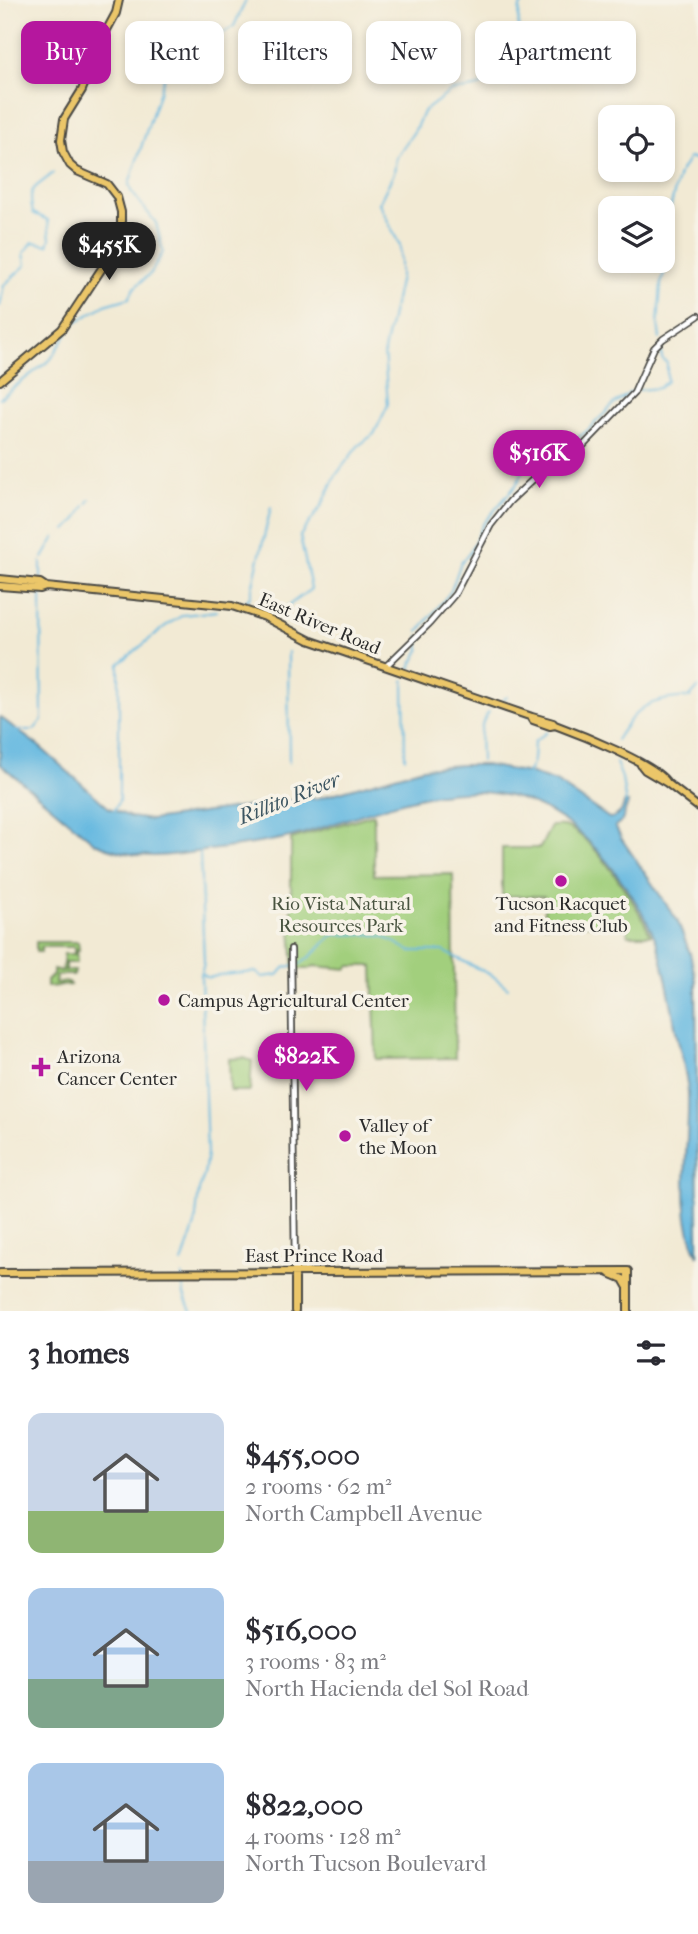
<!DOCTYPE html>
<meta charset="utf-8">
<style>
:root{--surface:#fff;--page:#f2f2f3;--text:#2b2b33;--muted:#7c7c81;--accent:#b5179e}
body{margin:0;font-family:"IM FELL French Canon",serif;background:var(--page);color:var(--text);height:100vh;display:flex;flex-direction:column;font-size:26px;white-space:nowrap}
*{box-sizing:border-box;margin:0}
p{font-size:23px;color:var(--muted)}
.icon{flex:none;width:38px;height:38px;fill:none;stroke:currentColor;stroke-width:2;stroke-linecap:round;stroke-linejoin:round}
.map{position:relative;height:1311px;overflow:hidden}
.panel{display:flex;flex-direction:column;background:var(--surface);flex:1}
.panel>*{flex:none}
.top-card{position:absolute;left:21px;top:21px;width:656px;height:63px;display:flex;gap:14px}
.tools{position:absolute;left:598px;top:105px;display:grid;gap:14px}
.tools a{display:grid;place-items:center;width:77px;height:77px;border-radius:14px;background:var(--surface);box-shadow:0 4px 10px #0003;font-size:35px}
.price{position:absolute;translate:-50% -60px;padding:0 16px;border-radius:24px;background:var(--accent);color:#fff;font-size:23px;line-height:46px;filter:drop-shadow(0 2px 4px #0008)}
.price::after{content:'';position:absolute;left:50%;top:42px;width:21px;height:16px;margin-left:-10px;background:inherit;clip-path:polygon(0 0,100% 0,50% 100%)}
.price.on{background:#222;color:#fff}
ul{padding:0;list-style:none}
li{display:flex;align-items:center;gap:21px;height:175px;padding:0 28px}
li span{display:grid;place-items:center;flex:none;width:196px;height:140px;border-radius:14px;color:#555}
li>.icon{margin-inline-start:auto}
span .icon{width:84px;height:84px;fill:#fffc;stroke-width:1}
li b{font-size:30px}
h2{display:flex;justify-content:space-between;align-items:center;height:84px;padding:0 28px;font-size:30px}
.chip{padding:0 24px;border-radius:14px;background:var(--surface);box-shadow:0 4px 10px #0003;font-size:24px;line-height:63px}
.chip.on{background:var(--accent);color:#fff}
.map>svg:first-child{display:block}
.green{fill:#a2cf7d;stroke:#667d54;stroke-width:2}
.water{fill:#64b8e0;stroke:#487286;stroke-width:2}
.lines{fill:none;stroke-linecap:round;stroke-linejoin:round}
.stream{stroke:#64b8e0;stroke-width:2}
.minor-casing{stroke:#494844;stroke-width:8}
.major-casing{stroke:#494844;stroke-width:10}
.minor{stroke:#fff;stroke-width:4.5}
.major{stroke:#ebc669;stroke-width:6}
.poi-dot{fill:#b5179e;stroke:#f7f3e8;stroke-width:2.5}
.labels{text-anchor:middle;stroke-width:7;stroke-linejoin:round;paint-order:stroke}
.street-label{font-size:19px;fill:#2b2b2b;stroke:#f7f3e8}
.park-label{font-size:19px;fill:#495440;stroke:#f7f3e8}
.poi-label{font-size:19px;fill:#2b2b2b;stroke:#f7f3e8;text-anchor:start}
.water-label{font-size:21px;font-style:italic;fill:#3c5561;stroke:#f7f3e8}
</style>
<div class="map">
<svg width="698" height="1311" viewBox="0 0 698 1311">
<rect width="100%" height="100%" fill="#f7f3e8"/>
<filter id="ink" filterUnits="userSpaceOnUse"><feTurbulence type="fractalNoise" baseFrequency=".0143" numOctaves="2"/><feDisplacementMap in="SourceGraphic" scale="14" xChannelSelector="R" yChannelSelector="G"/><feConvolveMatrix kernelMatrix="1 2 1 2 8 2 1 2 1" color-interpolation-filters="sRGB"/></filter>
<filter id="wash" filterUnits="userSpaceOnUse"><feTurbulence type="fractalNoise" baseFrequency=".00686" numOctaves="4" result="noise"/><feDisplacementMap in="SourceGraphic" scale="28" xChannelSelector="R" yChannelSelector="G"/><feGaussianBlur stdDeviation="1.57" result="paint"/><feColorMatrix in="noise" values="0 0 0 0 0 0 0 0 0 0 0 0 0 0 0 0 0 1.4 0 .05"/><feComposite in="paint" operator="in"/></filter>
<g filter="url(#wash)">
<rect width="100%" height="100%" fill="#f2ead4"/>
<path class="green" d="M374,814V875L453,874L455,1058L376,1059L373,966H349L348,969L314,966L309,969H294L291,928V839Z
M551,826C556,826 563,825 567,827C597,840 637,906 651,935H628V925L544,924V896H502V848H540Z
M36,942H78L79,950H76L77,963H65V971H75L74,975H56L55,983L69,982L70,985L47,987V981L53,975V969L62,971L64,954H74V947H41V952H36Z
M244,1058L252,1061L250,1091H230L229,1059Z"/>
<path class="water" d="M0,717L40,747L109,808L130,817L151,820L309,798L315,799L423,768L461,765H485L529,773L556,782L609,818C617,818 623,811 624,803H628L622,821L615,826L621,838L677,920L690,953L696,981L698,1256C675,1210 690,1145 688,1094C687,1073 680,1051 676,1031C671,1001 666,972 657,943C651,927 641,911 632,896C605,854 572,817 523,800C447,774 370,815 297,835C268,843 238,846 209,850C166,857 135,861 95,843L0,764Z"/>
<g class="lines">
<path class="stream" d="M0,306L4,285L26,265L24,253L33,242L48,245L50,239L48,220L33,213C27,184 35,190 53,173
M660,339L658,323L661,284L668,259V217L679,174L689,158L698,159
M639,390L659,388L667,381V363L662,359L661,345
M0,398L51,359L73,324L105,305L129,298L134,288L151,273L163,252L156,223L131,191L129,184L167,69L234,26L246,0
M566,447L588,430L615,403L631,392
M88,503L90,499
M66,530L75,522L85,506
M43,558L55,537
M41,578V562
M246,601L250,597L271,507
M282,617L285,608L311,589L300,536L322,505L336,475L358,446L374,434L388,405L384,351L400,277V246L379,203L394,173L396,158L415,130L423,112L451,91L475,88L491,80L516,48L520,7L526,0
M419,631L451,591L461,562L470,552L483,524L517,484L529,459L555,455L562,450
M288,652L289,763
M410,668L420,650L419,636
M404,680L405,758
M503,700L507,697
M15,730H34L42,720L41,592
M616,740C639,704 648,700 690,697L698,688
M481,761C481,745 477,725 489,712
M616,763L622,778L626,805
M527,772C535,765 533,752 534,742L547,732
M113,812L119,801V664L167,625L183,615L217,611
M202,974L209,978L220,975L256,972L262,977L278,975L284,968L302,963L310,957L333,935L369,934L385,937L410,951H443L493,976L508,988
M182,1263L195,1225L199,1190L204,1175L207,1154L201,975L204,962L200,852
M182,1275L184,1295L191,1311"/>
</g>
</g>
<g filter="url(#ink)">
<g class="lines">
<defs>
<path id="minor" d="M386,666L429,624L455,594L491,525L510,501L541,472L582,447L634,393L654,348L663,339L698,316
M291,949L295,1270"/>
<path id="major" d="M0,381L62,329L112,253L121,232V212L117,197L107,184L77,171L70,165L63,152L61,140L64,119L82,90L103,37L116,13L119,0
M0,579L40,583L46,587L232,606L265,617L309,640L532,717L553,723L555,725L550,726L533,720L532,717
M0,586L40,589L46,587
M555,725C577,733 658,765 667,783
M641,765L645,770L667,783L698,807
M0,1273L628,1271V1311
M609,1273L623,1279L627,1286
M295,1311V1270"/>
</defs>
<use href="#minor" class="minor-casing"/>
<use href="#major" class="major-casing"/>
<use href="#minor" class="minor"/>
<use href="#major" class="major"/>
</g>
</g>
<g class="poi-dot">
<circle cx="561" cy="881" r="7"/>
<circle cx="164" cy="1000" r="7"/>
<path d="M37.5 1056.5h7v7h7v7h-7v7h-7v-7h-7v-7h7z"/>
<circle cx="345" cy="1136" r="7"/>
</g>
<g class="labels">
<g class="street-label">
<text transform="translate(320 623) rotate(23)" y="7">East River Road</text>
<text x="314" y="1262">East Prince Road</text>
</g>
<g class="park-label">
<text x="341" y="910">Rio Vista Natural<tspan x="341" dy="22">Resources Park</tspan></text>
</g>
<g class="poi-label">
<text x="561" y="910" text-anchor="middle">Tucson Racquet<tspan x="561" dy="22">and Fitness Club</tspan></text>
<text x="178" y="1007">Campus Agricultural Center</text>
<text x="57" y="1063">Arizona<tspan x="57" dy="22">Cancer Center</tspan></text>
<text x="359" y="1132">Valley of<tspan x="359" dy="22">the Moon</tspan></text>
</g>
<g class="water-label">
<text transform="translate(289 798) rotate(-22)" y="7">Rillito River</text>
</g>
</g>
</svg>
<div class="tools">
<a><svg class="icon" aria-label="locate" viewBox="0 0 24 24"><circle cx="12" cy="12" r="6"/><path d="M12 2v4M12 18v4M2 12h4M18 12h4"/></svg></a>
<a><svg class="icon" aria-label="layers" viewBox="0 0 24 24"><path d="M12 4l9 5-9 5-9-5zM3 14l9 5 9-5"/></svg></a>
</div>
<b class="price on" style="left:109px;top:282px">$455K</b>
<b class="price" style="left:539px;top:490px">$516K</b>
<b class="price" style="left:306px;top:1093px">$822K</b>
<div class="top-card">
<a class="chip on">Buy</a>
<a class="chip">Rent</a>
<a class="chip">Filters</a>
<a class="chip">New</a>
<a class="chip">Apartment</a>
</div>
</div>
<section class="panel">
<h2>3 homes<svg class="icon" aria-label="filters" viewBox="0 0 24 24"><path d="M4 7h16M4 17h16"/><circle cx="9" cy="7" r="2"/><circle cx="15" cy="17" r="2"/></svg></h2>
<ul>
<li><span style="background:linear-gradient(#c9d6e8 70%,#8fb573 0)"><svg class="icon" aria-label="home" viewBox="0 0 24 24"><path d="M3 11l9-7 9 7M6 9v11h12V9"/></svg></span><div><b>$455,000</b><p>2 rooms · 62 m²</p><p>North Campbell Avenue</p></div></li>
<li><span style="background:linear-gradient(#a9c7e8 65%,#7fa58c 0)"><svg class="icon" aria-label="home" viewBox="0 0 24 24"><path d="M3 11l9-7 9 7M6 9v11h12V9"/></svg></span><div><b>$516,000</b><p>3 rooms · 83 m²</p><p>North Hacienda del Sol Road</p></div></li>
<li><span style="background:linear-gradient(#a9c7e8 70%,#9aa5b1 0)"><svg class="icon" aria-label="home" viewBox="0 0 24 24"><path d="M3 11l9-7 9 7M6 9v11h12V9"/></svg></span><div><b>$822,000</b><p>4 rooms · 128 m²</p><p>North Tucson Boulevard</p></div></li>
</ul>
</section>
